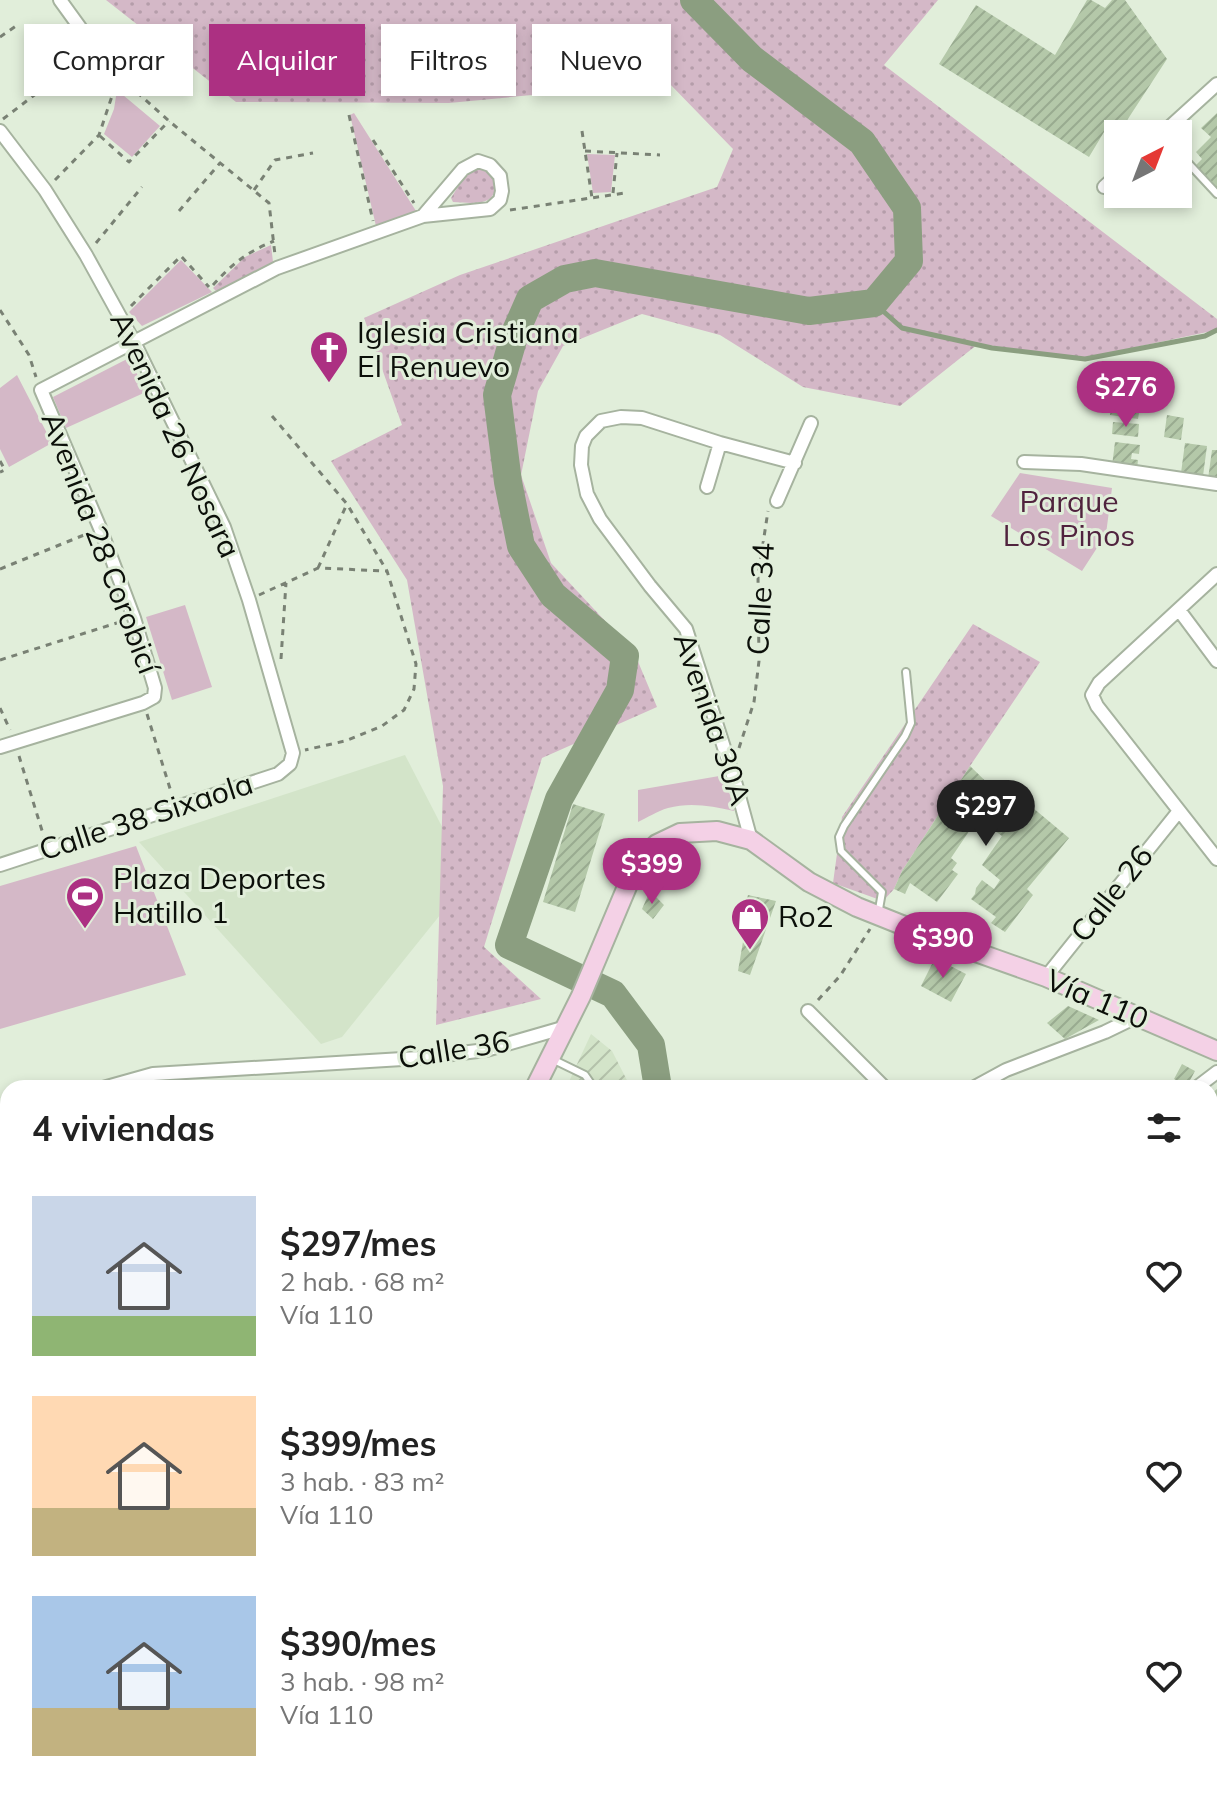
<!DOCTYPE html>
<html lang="es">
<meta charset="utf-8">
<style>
:root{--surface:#fff;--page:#f6f6f6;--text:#222;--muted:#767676;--accent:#ac3082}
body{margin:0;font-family:Mulish,sans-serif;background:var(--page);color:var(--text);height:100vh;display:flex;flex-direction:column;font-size:30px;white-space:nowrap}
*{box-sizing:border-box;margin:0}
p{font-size:26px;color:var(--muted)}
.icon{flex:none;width:44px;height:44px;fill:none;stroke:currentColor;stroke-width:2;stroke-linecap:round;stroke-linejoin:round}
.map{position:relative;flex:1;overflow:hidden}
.details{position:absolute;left:0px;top:1080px;width:1218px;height:714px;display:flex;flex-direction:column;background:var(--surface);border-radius:24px 24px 0 0;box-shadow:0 4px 12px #0003}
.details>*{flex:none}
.banner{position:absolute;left:24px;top:24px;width:800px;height:72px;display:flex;gap:16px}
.needle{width:52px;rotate:42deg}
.buttons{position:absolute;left:1104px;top:120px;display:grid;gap:16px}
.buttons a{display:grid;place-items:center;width:88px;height:88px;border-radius:0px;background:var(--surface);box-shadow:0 4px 12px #0003;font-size:40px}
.price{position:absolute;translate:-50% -68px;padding:0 18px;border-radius:28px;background:var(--accent);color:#fff;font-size:26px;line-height:52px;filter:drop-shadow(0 2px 4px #0008)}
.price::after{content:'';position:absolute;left:50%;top:48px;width:24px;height:18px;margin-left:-12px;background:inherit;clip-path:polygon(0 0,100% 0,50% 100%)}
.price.current{background:#222;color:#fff}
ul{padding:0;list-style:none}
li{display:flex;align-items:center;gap:24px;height:200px;padding:0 32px}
li span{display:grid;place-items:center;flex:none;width:224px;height:160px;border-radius:0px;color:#555}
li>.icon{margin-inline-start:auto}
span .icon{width:96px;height:96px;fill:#fffc;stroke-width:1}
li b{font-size:34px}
h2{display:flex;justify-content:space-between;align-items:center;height:96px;padding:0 32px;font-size:34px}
.pill{padding:0 28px;border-radius:0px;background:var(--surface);box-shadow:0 4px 12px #0003;font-size:28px;line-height:72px}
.pill.current{background:var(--accent);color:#fff}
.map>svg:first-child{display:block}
.built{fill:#d3e4c9}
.industrial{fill:url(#industrial-furrows)}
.grass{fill:url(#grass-dots)}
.park{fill:#d4b8c7}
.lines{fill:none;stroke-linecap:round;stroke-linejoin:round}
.stream{stroke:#8b9e80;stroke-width:5}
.river{stroke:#8b9e80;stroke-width:28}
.building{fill:url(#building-hatch)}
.service-casing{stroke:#a6b39f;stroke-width:10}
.minor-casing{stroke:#a6b39f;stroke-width:16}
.tertiary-casing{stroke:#a6b39f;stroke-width:20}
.secondary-casing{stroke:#a6b39f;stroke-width:22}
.path{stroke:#798174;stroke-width:3;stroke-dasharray:6 6;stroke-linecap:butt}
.service{stroke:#fff;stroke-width:6}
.minor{stroke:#fff;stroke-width:12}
.tertiary{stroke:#fff;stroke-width:16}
.secondary{stroke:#f4d1e6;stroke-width:18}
.labels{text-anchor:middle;stroke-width:6;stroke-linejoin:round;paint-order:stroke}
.poi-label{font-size:30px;fill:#0b0f09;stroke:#e1eeda;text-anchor:start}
.street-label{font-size:30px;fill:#0b0f09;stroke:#e1eeda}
.park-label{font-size:30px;fill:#50233e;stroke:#e1eeda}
</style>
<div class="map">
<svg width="1217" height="1793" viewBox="0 0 1217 1793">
<defs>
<pattern id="industrial-furrows" width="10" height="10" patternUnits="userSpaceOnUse" patternTransform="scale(2)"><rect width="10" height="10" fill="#d3e4c9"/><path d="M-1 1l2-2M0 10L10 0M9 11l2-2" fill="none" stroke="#b4c2ab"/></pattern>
<pattern id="grass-dots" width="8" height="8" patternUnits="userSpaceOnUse" patternTransform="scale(2)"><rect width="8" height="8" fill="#d4b8c7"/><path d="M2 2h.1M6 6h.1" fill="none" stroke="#b59daa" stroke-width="1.8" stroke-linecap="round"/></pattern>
<pattern id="building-hatch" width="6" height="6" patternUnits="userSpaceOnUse" patternTransform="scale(2)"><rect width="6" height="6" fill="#b4c8a9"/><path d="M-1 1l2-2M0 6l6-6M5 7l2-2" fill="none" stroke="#99ab90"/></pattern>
</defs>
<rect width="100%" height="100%" fill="#e1eeda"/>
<path class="built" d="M405,755L469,879L342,1037L321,1044L139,842Z"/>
<path class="industrial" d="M591,1034L612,1051L631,1088H566Z"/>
<path class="grass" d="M106,0H938L884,65L1217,319V330L1084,358L978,344L900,406L803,387L720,335L642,314L563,346L538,391L521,475L551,563L634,652L657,707L542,758L484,947L541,999L436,1025L443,786L407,580L331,461L402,425L364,318L460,275L717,187L733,149L668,82L449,103L236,102Z
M475,170H488C493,176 497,181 495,189C492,208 467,202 453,202L451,198L464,177Z
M271,245L273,262L216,291L213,288L245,257Z
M973,624L1040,662L970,766L902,871L894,889L883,901L833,883L842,817Z"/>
<path class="park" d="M117,90L160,126L132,157L104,134L114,109Z
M354,113L416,211L376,226L350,115Z
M587,154L615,155L611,192L593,193Z
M181,260L212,292L142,326L129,312Z
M129,358L146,392L66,428L53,397Z
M17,375L52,443L9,467L0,449V388Z
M1020,473L1112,488L1106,534L1082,571L991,516Z
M185,605L212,687L172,700L146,617Z
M725,775L734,811C712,806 690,802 668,808C657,811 647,818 638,822V790Z
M136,846L186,975L0,1029V886Z"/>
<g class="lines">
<path class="stream" d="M874,303L902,328L992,348L1085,359L1205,336L1217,330
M1210,1518L1217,1513"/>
<path class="river" d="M658,1088L651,1045L613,994L509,945L559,799L620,690L625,656L553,595L521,546L508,482L497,395L515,333L530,299L565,279L595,273L809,311L874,303L909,261L907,208L862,142L752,59L694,0
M911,1786V1793"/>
</g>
<path class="building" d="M1087,0H1091L1105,8L1112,0H1125L1167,59L1122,128L1116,125L1112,131L1107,127L1089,157L939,64L976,5L1055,55Z
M1217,113V189L1195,166L1202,159L1196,152L1211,137L1201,128Z
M1115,377L1145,382L1142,399L1112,394Z
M1118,397L1141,401L1138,419L1110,415L1112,399L1118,400Z
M1167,415L1184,418L1181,440L1164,437Z
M1113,422L1139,424L1138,437L1112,434Z
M1115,442L1140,445L1139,454L1132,453L1131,459L1138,460L1137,469L1112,466Z
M1185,443L1207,446L1203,476L1181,473Z
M1212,450H1217V481L1208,479Z
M970,766L1007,802L1014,792L1069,838L1027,889L1033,895L1005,932L991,923L996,917L971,899L975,894L976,888L982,880L994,889L1000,880L982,865L1002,836L978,818L951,858L957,863L952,870L958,874L937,902L910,883L905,894L894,889L902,871Z
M573,804L605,814L575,912L543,902Z
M650,891L664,905L653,919L642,909Z
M748,895L776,901L750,975L738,971L745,930L741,921Z
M935,958L966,974L951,1002L921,986Z
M1068,1006L1099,1020L1065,1039L1047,1023Z
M1182,1064L1195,1071L1187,1086L1174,1079Z
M1217,1089V1146L1210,1144V1095Z
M8,1245V1265L0,1268V1248Z
M8,1269V1292L4,1294L0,1287V1272Z
M8,1337V1400H7L0,1376V1339Z
M8,1464V1540L0,1525V1466Z"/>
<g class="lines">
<defs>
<path id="service" d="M1178,152L1217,194
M878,915L882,892L841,851L839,837L844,826L905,736L911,723L906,672
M552,1059L585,1075L594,1088
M0,1156L8,1153"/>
<path id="minor" d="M60,0L110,69
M0,131L45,190L86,255L134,342L224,527L249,600L293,753L290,764L278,774L0,865
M1162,134L1217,84
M1104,187L1118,174
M1024,462L1081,464L1217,484
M707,487L720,443
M777,501L811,423
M1217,574L1099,683L1092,695L1097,706L1217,859
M1179,610L1217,661
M0,747L143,703L154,697L155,688L134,618L100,528L41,390L277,268L423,216L490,209L500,200L502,191L500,176L490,165L478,161L463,169L423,216
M751,840L736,785L686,629L650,586L600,519L587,494L581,465L582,446L586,436L601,421L621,417L642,418L720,443L795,463
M1046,977L1179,811
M808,1011L885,1088
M103,1088L153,1074L419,1058L486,1050L566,1027
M973,1088L1006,1070L1105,1032L1136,1017
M1196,1088L1217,1072
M0,1117L8,1115
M0,1199L8,1220
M1210,1230L1217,1225
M1210,1386L1217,1401
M1210,1642L1217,1643
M514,1786L518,1793
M1000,1786L1001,1793
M1156,1786L1157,1793
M0,1789L8,1784
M386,1793L397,1786
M659,1793L671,1786"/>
<path id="tertiary" d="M379,1786L383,1793"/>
<path id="secondary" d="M535,1088L581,996L637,863L657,844L680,833L717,831L751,840L809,882L857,907L922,933L1046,977L1217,1051
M0,1443L8,1442"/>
</defs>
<use href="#service" class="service-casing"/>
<use href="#minor" class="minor-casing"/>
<use href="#tertiary" class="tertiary-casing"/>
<use href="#secondary" class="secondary-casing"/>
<path class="path" d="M0,37L16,26
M119,76L169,121L269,203L275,255
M349,115L373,221
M3,119L58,77
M582,131L592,198
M100,136L129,162L169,121
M373,140L414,203
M585,151L660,155
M55,180L99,135L114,90L112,80
M254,190L275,160L313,153
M613,193L617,153
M510,210L625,193
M179,211L220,163
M96,243L142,187
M213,285C232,264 247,252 274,241
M131,306L181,256L209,287
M0,310L29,355L36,377
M272,416L347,504L387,571L416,664L414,689L404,710L382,726L345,741L305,750
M0,461L5,470L0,472
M318,568L346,506
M0,569L89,533
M259,595L318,568L386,571
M281,659L286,583
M0,660L123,621
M0,708L10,730
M147,714L172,795
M739,748L754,702L759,661L758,576L768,511
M19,756L44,837
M818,1000L840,976L870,929
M0,1603L8,1616
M188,1786L192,1793
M154,1793L168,1786"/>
<use href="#service" class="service"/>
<use href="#minor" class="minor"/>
<use href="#tertiary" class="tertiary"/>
<use href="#secondary" class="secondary"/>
</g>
<defs>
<symbol id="church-pin" viewBox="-11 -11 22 30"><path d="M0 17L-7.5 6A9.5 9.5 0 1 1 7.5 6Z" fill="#ac3082" stroke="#e1eeda"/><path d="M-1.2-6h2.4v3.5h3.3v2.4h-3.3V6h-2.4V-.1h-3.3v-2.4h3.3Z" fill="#fff"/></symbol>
<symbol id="stadium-pin" viewBox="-11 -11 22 30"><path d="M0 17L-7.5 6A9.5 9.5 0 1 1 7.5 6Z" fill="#ac3082" stroke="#e1eeda"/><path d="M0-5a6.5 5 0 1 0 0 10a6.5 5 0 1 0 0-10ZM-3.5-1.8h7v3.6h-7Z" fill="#fff"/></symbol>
<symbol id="shop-pin" viewBox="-11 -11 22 30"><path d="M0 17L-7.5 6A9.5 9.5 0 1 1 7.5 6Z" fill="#ac3082" stroke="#e1eeda"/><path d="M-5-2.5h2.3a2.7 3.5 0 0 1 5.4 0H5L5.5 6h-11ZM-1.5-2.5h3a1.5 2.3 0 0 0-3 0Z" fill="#fff"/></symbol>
</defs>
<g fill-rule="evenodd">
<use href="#church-pin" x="307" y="328" width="44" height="60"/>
<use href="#stadium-pin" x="63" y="874" width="44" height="60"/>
<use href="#shop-pin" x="728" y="895" width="44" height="60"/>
</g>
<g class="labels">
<g class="poi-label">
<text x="357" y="343">Iglesia Cristiana<tspan x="357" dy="34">El Renuevo</tspan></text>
<text x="113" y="889">Plaza Deportes<tspan x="113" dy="34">Hatillo 1</tspan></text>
<text x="778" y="927">Ro2</text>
</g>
<g class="street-label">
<text transform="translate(175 435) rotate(65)" y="10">Avenida 26 Nosara</text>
<text transform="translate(100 543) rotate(69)" y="10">Avenida 28 Corobicí</text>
<text transform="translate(761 599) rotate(-87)" y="10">Calle 34</text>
<text transform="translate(712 719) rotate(71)" y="10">Avenida 30A</text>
<text transform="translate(146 817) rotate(-18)" y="10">Calle 38 Sixaola</text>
<text transform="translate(1112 894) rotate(-52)" y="10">Calle 26</text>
<text transform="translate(1097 1000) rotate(23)" y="10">Vía 110</text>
<text transform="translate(454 1050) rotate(-9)" y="10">Calle 36</text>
</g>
<g class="park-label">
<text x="1069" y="512">Parque<tspan x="1069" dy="34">Los Pinos</tspan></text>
</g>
</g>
</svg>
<div class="buttons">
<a><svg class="needle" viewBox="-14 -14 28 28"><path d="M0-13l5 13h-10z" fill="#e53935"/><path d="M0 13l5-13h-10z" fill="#767676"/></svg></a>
</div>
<b class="price" style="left:1126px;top:429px">$276</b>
<b class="price current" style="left:986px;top:848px">$297</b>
<b class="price" style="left:652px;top:906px">$399</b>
<b class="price" style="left:943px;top:980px">$390</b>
<div class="banner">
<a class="pill">Comprar</a>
<a class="pill current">Alquilar</a>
<a class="pill">Filtros</a>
<a class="pill">Nuevo</a>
</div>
<section class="details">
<h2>4 viviendas<svg class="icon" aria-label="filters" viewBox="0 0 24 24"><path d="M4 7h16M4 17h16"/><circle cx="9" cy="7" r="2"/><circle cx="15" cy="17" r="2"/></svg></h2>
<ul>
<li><span style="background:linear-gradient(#c9d6e8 75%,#8fb573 0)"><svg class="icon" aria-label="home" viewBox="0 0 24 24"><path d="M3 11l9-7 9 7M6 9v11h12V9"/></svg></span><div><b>$297/mes</b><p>2 hab. · 68 m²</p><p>Vía 110</p></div><svg class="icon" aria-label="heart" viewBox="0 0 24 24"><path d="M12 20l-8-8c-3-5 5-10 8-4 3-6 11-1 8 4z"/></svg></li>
<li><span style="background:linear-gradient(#ffd9b3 70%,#c2b280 0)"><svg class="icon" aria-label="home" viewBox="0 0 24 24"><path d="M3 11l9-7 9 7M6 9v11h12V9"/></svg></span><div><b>$399/mes</b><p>3 hab. · 83 m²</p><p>Vía 110</p></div><svg class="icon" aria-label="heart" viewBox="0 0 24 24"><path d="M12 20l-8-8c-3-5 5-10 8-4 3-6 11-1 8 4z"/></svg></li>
<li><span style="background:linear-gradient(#a9c7e8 70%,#c2b280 0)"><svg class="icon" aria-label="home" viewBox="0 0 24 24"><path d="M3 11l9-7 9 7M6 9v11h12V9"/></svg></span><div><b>$390/mes</b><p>3 hab. · 98 m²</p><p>Vía 110</p></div><svg class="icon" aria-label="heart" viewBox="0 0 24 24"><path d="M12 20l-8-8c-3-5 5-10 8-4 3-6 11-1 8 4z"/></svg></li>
</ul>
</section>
</div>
